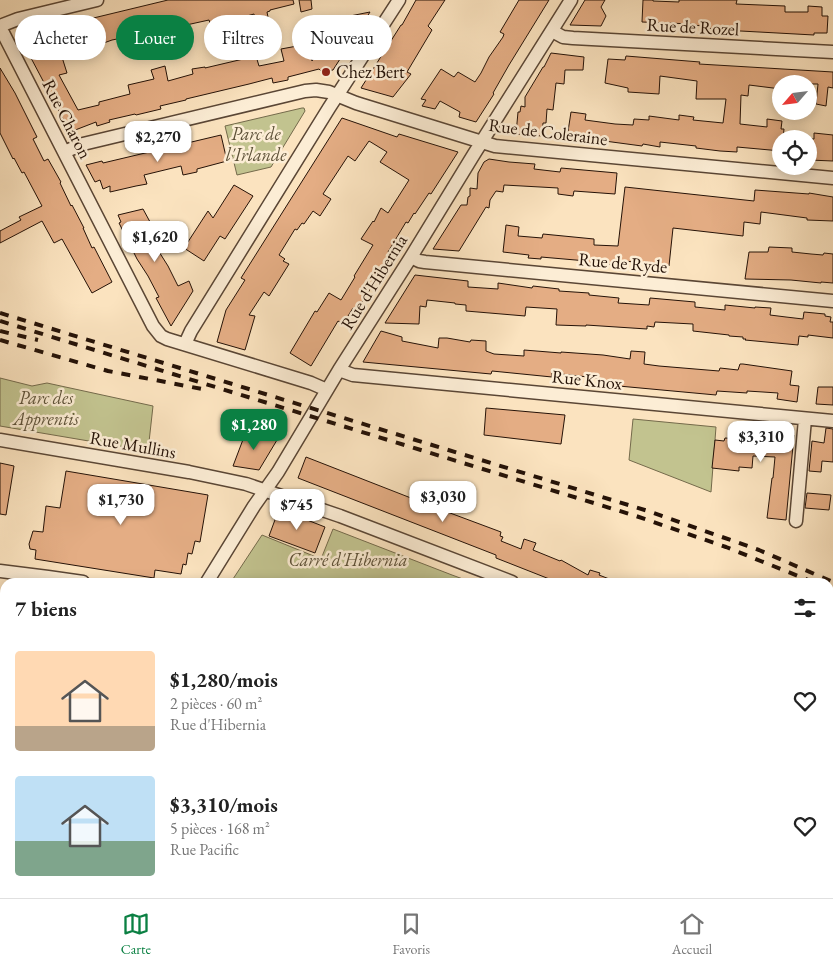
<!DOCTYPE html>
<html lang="fr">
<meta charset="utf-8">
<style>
:root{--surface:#fff;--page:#f6f6f6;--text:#222;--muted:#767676;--line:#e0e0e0;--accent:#0b8043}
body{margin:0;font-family:"EB Garamond",serif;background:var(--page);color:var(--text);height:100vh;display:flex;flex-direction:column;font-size:19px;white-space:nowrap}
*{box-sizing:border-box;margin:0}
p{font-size:16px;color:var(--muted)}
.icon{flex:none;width:28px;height:28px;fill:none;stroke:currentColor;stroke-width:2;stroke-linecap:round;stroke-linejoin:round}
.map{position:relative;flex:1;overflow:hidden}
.side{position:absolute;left:0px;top:578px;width:834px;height:321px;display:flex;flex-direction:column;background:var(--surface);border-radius:15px 15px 0 0;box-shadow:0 2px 12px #0003}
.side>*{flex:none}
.guide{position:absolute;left:15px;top:15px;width:500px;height:45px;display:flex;gap:10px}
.needle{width:32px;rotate:242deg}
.fabs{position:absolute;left:772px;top:75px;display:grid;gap:10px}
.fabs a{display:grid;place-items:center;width:45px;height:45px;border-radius:50%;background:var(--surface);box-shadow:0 2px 12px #0003;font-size:25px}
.price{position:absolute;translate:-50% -42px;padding:0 11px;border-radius:10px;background:#fff;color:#222;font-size:16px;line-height:32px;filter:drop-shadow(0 1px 2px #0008)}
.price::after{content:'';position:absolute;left:50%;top:30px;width:15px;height:11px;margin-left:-8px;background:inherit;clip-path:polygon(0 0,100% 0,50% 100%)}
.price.on{background:var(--accent);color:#fff}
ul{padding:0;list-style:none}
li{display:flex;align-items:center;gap:15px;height:125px;padding:0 15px}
li span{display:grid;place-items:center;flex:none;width:140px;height:100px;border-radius:5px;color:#555}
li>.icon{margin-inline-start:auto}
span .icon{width:60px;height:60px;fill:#fffc;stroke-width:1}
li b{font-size:21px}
h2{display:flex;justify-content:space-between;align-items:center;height:60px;padding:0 15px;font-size:21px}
.chip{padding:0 18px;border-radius:22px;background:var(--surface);box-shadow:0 2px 12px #0003;font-size:18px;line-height:45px}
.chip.on{background:var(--accent);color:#fff}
.dock{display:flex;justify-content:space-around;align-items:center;height:70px;border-top:1px solid var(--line);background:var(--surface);font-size:14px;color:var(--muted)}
.dock a{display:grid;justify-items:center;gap:2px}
.dock .on{color:var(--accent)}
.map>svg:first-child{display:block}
.green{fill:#c2c38f;stroke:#746a4b}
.building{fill:#e4ad84;stroke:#251207}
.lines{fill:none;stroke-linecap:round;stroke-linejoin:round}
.street-casing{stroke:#5a4635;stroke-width:15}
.secondary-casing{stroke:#251207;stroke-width:20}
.street{stroke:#fcedd5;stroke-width:12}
.secondary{stroke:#fcedd5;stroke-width:18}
.rail{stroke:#251207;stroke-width:4;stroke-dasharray:9 9;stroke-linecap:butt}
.poi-dot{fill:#8f2418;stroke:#fcedd5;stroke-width:2}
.labels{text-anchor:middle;stroke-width:5;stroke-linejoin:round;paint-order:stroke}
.street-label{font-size:18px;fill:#251207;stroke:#fcedd5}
.poi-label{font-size:18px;fill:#251207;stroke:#fcedd5;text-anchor:start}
.park-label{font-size:18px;font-style:italic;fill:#5c5037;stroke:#fcedd5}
</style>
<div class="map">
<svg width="833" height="898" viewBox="0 0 833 898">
<rect width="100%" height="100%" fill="#fbe3bf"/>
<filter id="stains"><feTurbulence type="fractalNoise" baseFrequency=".004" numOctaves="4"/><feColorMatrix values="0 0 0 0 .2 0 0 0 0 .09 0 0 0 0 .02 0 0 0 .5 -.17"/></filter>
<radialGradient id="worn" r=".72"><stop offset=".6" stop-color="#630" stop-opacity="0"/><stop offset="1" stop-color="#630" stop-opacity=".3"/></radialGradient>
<path class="green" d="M302,108H304L305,111L271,167L237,175L225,126Z
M0,378L32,386L47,383L153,406L148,451L0,426Z
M633,419L716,427L711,492L629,460Z
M333,529L452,575L471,582H231L262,535L321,559Z
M829,752L833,754V881L829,879Z"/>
<path class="building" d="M168,0H293L294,4L270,10V11L267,12L268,17L262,18L255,20L254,14L229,21V18L210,23L209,20L168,29L173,46L160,49L156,31L112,40L101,44L100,37L75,43L76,49L61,54L67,73L59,75L78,110L99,105V102L130,94L128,85L154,79L151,70L165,66L168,81L193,74L192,69L205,67V68L256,56L259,66L284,61L281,49L308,44L312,61L336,23L335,19L370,12L333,70L322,72L319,69L288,77V80L273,83L272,78L249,84L186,99V100L160,106L161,109L136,115L135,114L109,120L110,122L97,126L96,122L70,132L21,39L23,35Z
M299,0H311L312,9L301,12Z
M416,0H445L428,26L432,30L407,72L411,74L393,97L361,88L401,25H402Z
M519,0H549L509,65L493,93L494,94L476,122L459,117L460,112L440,101L435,109L422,106L426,100L421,99L441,69L454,77L458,72L475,82L481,73L489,57L503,37L504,34L500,32Z
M585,0H605L601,7L606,16L601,26L570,25Z
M643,0H653V1L679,2V0H737L736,4L785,6V12H808V6L822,7V16H828L827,33H814V35L722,30V29L703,28L704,26L692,25V24L642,22Z
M551,53L584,57L583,70H565L564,84L556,83L553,110L547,109L546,123H543L542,136L516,134L518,112H520L521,106L525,107V97L543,67H544Z
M626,56L700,62L699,64L833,72V88L828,87L826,106L816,104L818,84H781V89L749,85L748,96L741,95L740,124L767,127V119L782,121L781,129H784L783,139H781V151L737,147V152L720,151L696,148V146L660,142V147L643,144L642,146L582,138V140L567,138L571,112L586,114L585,120L615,124L633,125L634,119L649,120V116L679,120V115L694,117L693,120L723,123L726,99H696L697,81L660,76L659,94L628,92V88L605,83L608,59L625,60Z
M0,68L15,93L37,137L33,139L44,161L48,159L61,182L60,183L71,206L72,205L84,228H83L92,248L94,247L112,282L92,293L62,239L54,243L42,221L0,243V231L21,220L19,217L42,206L24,172L22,173L14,158L13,159L0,133Z
M342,118L397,137L399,134L458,152L431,194L429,193L415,214L414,213L408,223L406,222L388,252L393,253L357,310L353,308L343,324L338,321L311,366L290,353L315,311L317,312L329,293L341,300L355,277L354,276L373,245L361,239L373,221L374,222L381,208L388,213L409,180L380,162L387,152L369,141L355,161L348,156L323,194L331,199L320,216L313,211L304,224L302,223L297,230L295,229L279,255L285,259L283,261L289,264L269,296L264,292L249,315L255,316L245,350L217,342L226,310L245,280L241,278Z
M814,133L833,135V161L809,160V139H814Z
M221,135L227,161L197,169V172L183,175L181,166L144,175L147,184L136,186L110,192V186L103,189L100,180L95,182L86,165L102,161L103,163Z
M489,159L509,162L535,164L534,169L560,172L561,168L617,173L615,194L574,191L573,196L558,194V188L504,185L503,192L496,191L490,200L489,208L486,207L459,251L433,249L461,205H467L468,197L470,196V188L477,189L478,173L484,162Z
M234,185L253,196L225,239L220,236L204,261L184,248L208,211L213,218Z
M625,187L754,201L755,190L809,194V193L833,197V221L807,220V218L761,212L760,224L744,222L743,236L673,228L669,266L616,260L615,265L587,263V261L541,257V259L528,258L529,255L503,252L506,225L519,227L518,236L542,238L543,234L594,239V245L618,246Z
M143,209L162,244L156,247L168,266L178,286L189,281L193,291L171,326L156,298L159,297L148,276L137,259L119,223L121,222L118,215Z
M769,247L792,248V252L811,254L823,255L824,253L833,254V283L821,282V283L791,280L745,279L749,252H768Z
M415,275L468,281V287L498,289V283L532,288L533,286L559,289V291L589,293V295L619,298L618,303L649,305L650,298L695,302V307L725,310V305L755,308V307L771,308L770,315L786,317L803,319L804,312L825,314V316L831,317L830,322H833V338L808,335V337L799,336L798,345L745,340L746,339H743V337L729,336V335L693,331V324L655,322L654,327L647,326V329L586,325V326L556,325L557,309L526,307L525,316L466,311V305L455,304V303L427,300L426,307L420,306L419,324L385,323Z
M381,331L402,337V341L438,348L439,338H447L470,342L471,340L486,341V351L494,354L524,356V350L561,353V352L603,355L630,359L631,351L645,352L644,364L659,366L719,371L720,368L738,370L740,364H743L792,371L790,385L799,386L797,402L777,399L778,393L763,392L747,391V393L717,391L716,395L597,384V378L552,373V377L492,371L491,374L363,362Z
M818,387H833V405L816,404Z
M486,408L565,415L561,444L484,435Z
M826,428L833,429V462L822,461L821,472L809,471L812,441L824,443Z
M247,429L277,440L259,470L233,466Z
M756,430L794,435L786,520L767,518L772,478H773L775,457L753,456L752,468L739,467V471L712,468L715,440L724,441L725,438L742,439V435L755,436Z
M306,457L434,507L501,532L500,536L503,537L501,541L521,549L524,539L536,543L533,550L560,561L561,560L588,575L590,570L600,573L599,575L617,582H557L496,558V555L298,478Z
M0,463L14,466L6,515L0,514Z
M66,471L208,495L200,542L195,541L192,554L188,553L186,565L183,564L181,574L155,570L154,578L35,559L36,550L30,549L29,544L33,531L43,532L46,506L60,508Z
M807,493L831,495L829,510L805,508Z
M279,509L325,527L315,553L269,536Z"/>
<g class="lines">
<defs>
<path id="street" d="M0,26L18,19L97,0
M0,27L153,326L161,336L167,339L311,383L327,390
M552,31L563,37L573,38L833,52
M64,152L83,144L305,91L316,90L329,92L356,103L495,146L833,178
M411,257L419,261L425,262L833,301
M185,344L191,331L329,108L399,0
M339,370L353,375L833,421
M0,440L189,472L246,484L340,516L512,582
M796,521L805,419
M0,571L48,577L83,582
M207,582L254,506L278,472L339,370L411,257L474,154L571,0
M0,661L5,647
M0,712L5,714
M829,741L833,744
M829,892L833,894
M473,894L483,898
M187,898L189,894"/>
<path id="secondary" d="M0,894L11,898"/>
</defs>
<use href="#street" class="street-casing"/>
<use href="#secondary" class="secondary-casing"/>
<use href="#street" class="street"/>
<use href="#secondary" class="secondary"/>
<path class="rail" d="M0,313L648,511L759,550L833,582
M0,321L636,516L726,547L813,582
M0,331L38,340
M0,340L108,371L202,389
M829,589L833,591"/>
</g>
<circle class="poi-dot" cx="326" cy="72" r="5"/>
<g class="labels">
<g class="street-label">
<text transform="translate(693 27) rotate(3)" y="6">Rue de Rozel</text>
<text transform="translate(67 119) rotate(63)" y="6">Rue Charon</text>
<text transform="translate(548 132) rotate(7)" y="6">Rue de Coleraine</text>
<text transform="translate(623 263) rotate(5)" y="6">Rue de Ryde</text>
<text transform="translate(374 282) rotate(-58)" y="6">Rue d'Hibernia</text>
<text transform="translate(587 380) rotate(6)" y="6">Rue Knox</text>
<text transform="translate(133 445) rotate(10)" y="6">Rue Mullins</text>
</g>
<g class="poi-label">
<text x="336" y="78">Chez Bert</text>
</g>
<g class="park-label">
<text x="256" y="140">Parc de<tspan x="256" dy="21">l'Irlande</tspan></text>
<text x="46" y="404">Parc des<tspan x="46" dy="21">Apprentis</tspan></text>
<text x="348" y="566">Carré d'Hibernia</text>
</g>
</g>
<rect width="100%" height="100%" filter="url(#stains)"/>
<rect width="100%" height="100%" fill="url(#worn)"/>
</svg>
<div class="fabs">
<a><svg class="needle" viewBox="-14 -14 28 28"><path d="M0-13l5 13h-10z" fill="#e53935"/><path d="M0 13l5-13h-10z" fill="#767676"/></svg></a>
<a><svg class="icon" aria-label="locate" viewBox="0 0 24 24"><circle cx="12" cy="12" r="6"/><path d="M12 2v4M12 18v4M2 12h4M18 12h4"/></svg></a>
</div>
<b class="price" style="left:158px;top:163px">$2,270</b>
<b class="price" style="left:155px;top:263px">$1,620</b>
<b class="price on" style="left:254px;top:451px">$1,280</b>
<b class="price" style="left:761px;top:463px">$3,310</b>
<b class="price" style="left:443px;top:523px">$3,030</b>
<b class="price" style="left:121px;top:526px">$1,730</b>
<b class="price" style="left:297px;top:531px">$745</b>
<div class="guide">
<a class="chip">Acheter</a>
<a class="chip on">Louer</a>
<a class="chip">Filtres</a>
<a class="chip">Nouveau</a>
</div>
<section class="side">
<h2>7 biens<svg class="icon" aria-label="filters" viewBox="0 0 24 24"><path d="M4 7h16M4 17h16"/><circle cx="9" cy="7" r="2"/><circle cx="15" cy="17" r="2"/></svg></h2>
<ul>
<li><span style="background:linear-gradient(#ffd9b3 75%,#b9a48a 0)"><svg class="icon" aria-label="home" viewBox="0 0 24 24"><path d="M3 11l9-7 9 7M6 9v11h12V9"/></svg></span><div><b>$1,280/mois</b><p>2 pièces · 60 m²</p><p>Rue d'Hibernia</p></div><svg class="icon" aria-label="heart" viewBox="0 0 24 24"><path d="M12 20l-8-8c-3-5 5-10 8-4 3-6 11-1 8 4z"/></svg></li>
<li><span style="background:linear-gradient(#bfe0f5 65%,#7fa58c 0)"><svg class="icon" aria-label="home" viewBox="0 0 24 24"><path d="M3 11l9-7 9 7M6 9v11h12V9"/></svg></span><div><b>$3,310/mois</b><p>5 pièces · 168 m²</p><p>Rue Pacific</p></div><svg class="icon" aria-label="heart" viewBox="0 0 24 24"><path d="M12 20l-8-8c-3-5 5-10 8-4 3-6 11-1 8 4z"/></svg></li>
</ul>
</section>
</div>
<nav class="dock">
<a class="on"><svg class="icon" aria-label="map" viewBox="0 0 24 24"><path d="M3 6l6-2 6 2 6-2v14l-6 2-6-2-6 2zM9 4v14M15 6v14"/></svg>Carte</a>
<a><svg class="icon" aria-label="saved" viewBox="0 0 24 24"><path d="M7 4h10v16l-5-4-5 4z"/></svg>Favoris</a>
<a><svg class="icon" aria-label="home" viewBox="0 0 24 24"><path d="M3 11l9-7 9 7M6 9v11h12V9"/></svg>Accueil</a>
</nav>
